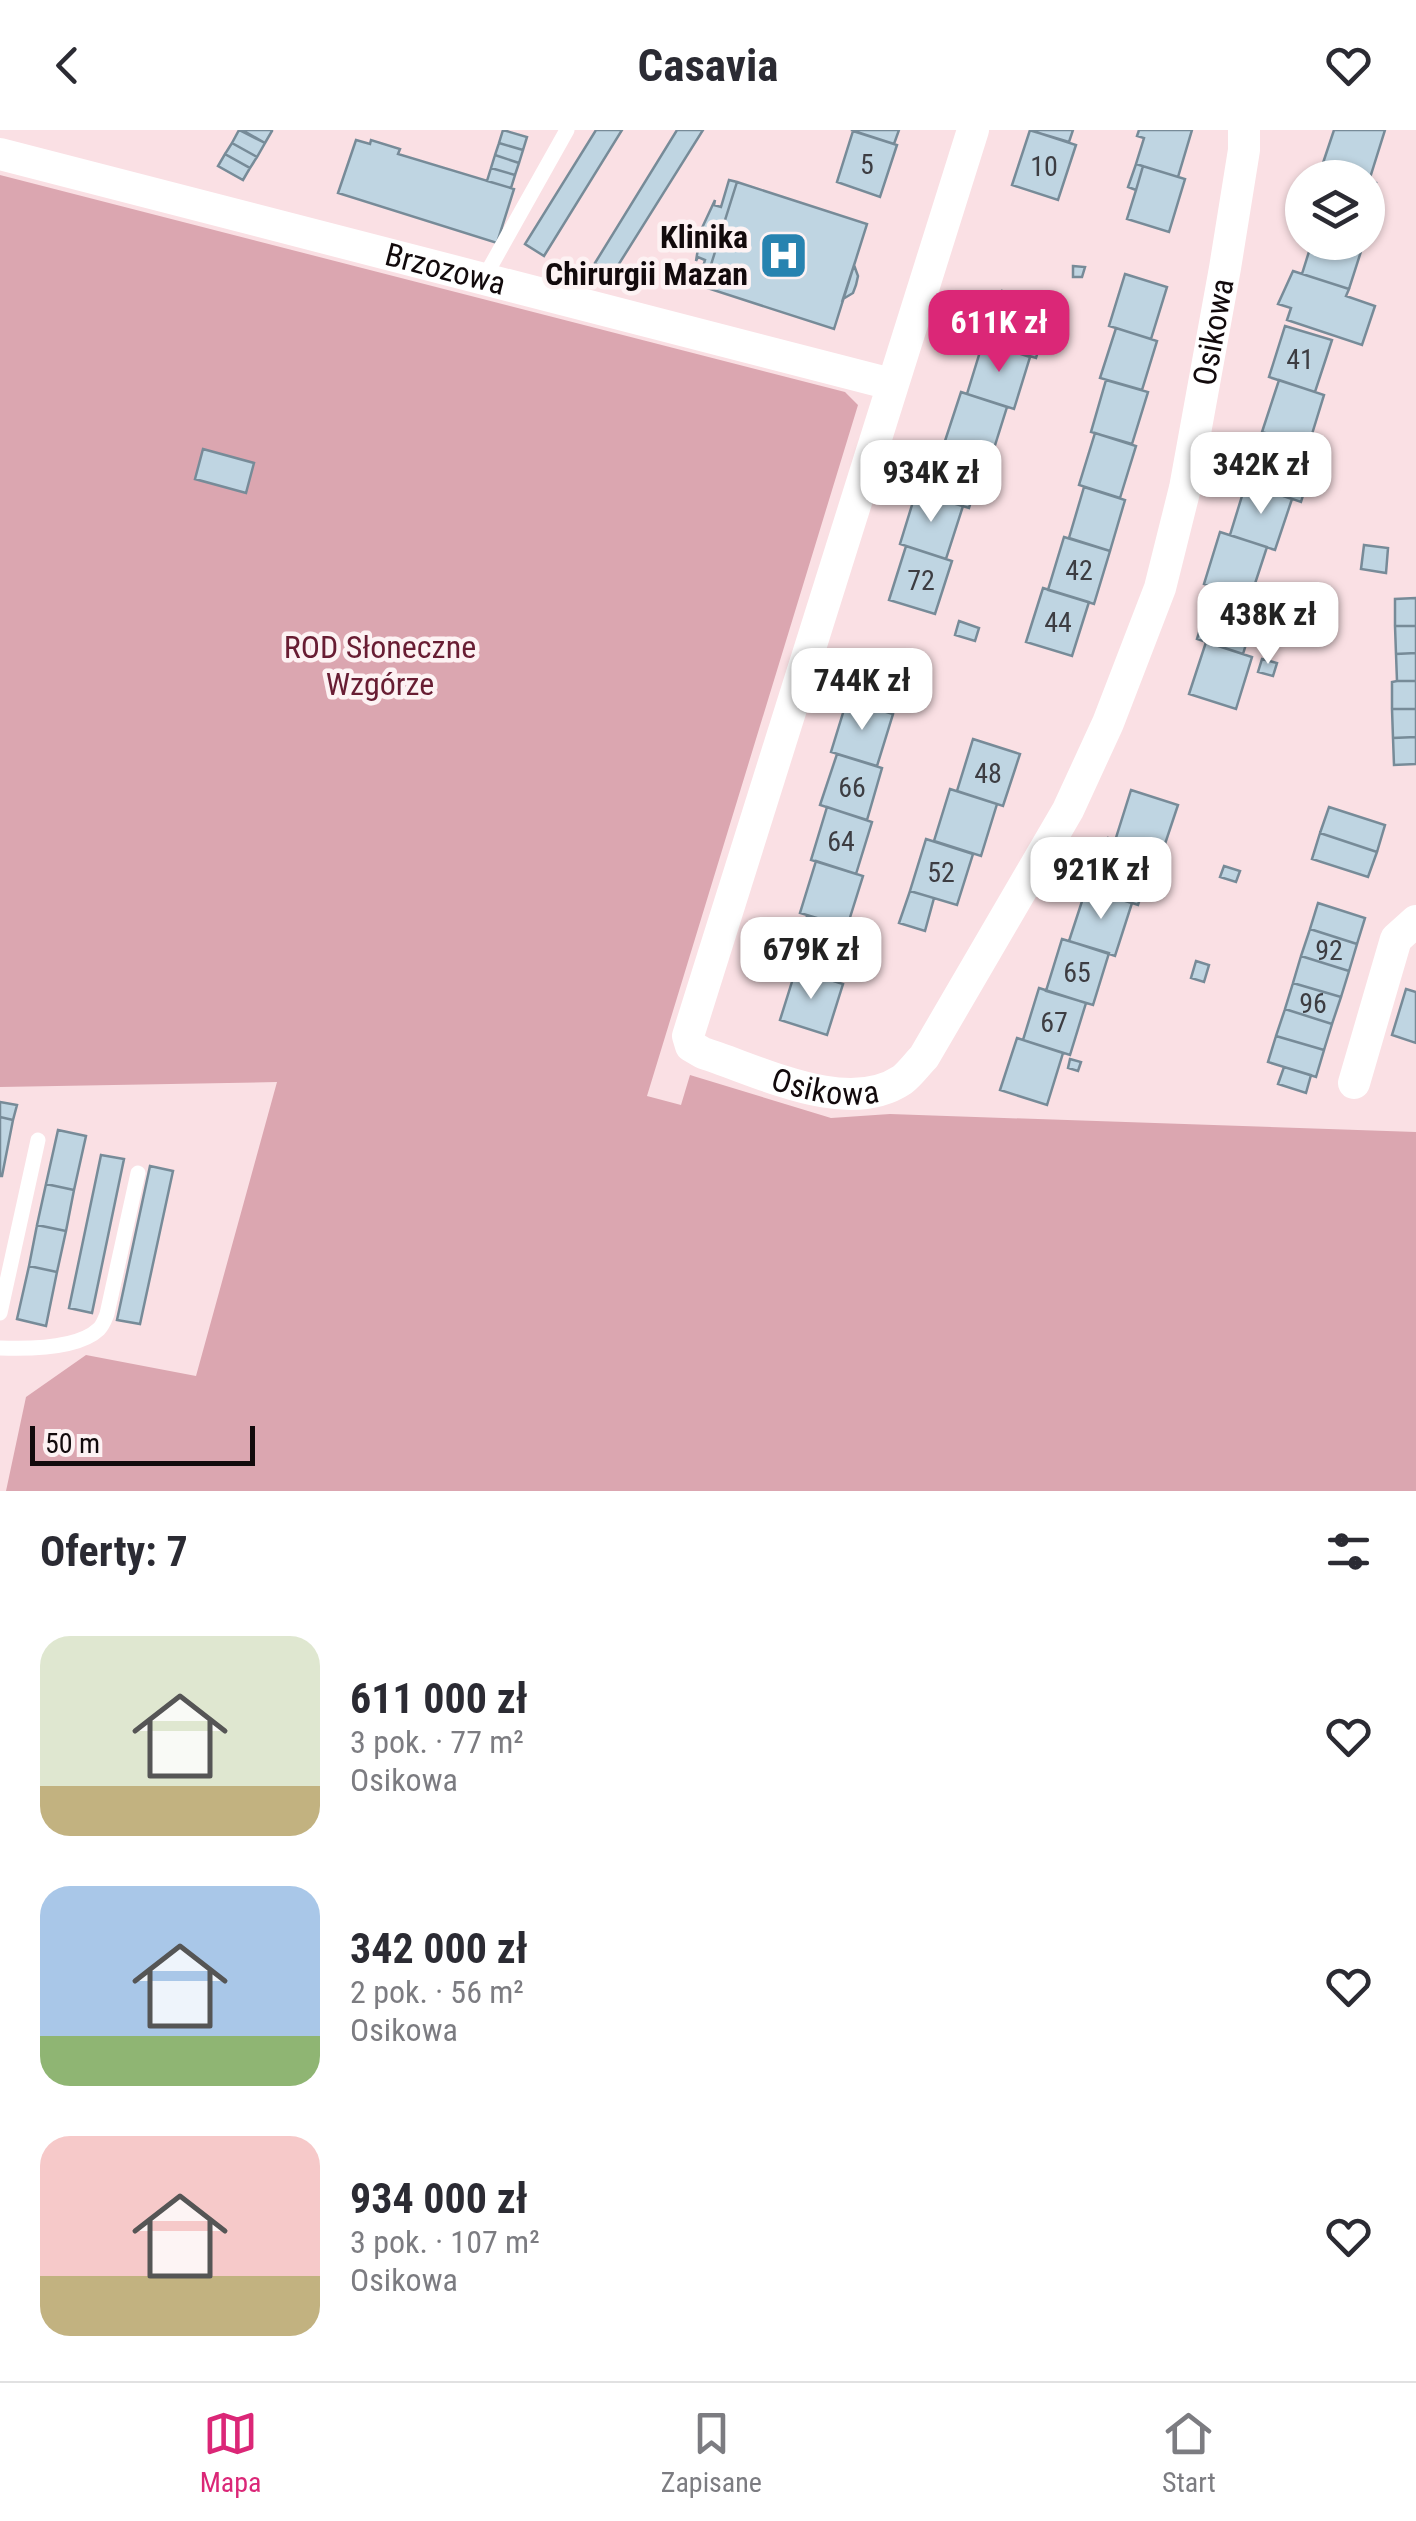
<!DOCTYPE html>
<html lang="pl">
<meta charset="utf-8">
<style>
:root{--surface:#fff;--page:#f7f7f7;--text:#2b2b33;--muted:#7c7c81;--line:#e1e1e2;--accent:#db2777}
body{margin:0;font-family:"Roboto Condensed",sans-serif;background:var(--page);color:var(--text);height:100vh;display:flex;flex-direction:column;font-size:38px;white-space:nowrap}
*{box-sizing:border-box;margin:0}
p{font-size:32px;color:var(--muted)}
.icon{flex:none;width:55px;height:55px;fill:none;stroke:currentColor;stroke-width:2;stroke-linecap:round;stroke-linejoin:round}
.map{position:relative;height:1361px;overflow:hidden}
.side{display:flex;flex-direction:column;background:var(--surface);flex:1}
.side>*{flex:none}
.fabs{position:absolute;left:1285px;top:30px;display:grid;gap:20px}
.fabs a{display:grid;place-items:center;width:100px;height:100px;border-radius:50%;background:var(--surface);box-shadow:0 2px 8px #0004;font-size:50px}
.scale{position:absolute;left:30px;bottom:25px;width:225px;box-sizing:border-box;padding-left:10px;border:5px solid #120a0c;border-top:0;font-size:28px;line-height:35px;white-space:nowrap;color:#120a0c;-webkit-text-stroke:8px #fdf2f3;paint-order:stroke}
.price{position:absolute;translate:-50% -85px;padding:0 22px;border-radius:20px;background:#fff;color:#222;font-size:32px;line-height:65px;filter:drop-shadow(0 2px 5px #0008)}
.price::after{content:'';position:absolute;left:50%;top:60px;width:30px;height:22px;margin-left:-15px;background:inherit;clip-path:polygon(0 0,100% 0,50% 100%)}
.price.selected{background:var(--accent);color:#fff}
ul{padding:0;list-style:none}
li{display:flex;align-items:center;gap:30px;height:250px;padding:0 40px}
li span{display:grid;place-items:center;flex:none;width:280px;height:200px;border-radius:30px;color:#555}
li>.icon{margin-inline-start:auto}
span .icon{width:120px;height:120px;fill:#fffc;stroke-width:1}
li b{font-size:42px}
h2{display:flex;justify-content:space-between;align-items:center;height:120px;padding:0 40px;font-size:42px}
header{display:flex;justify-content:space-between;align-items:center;height:130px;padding:0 40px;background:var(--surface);font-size:45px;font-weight:700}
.tabs{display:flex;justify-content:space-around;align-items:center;height:140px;border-top:2px solid var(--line);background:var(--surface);font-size:28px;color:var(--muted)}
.tabs a{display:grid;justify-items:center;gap:5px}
.tabs .selected{color:var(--accent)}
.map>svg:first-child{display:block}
.green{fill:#dba6b0}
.building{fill:#bfd5e2;stroke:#778b98;stroke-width:2.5}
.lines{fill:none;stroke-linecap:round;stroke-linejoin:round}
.lane{stroke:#fff;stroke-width:15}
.street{stroke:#fff;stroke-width:32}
.labels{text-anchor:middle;stroke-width:9;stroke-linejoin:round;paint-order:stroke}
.number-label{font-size:28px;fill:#3d3d42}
.poi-label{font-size:32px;font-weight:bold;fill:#120a0c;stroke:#fdf2f3;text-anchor:end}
.street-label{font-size:32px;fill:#120a0c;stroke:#fdf2f3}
.park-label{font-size:32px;fill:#681d33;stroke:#fdf2f3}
</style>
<header><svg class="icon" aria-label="back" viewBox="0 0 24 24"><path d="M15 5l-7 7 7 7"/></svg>Casavia<svg class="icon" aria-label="heart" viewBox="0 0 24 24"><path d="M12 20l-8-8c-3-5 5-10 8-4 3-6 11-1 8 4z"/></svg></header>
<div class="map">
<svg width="1416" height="1361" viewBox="0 0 1416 1361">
<rect width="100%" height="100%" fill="#fae0e4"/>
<path class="green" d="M0,45L845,262L858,275L647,966L681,975L690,945L831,988L890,984L1416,1002V1361H6L26,1267L86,1225L196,1246L277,952L0,957Z"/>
<path class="building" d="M239,0L265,13L257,27L232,13Z
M242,0H271L272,1L265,13Z
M503,0L527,7L523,20L499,13Z
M596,0H622L544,126L525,114Z
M677,0H703L612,145L595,133Z
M851,0H899L894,14Z
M1029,0H1073L1069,12Z
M1030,0L1076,15L1058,70L1012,55Z
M1139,0H1192L1178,47L1136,34L1144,8L1137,6Z
M1334,0H1385L1369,51L1368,48L1322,36Z
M853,1L897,15L880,67L837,52Z
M356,10L370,14L371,10L400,19L398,24L514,59L497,113L338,63Z
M232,13L257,27L250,38L225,24Z
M499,13L523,20L519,33L495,25Z
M225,24L250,38L243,50L218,36Z
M495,25L519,33L515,45L491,38Z
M1136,34L1185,49L1169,102L1127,89L1136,60L1128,57Z
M1136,34L1143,36L1136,60L1128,57Z
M491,38L515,45L511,58L487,51Z
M1329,38L1358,48H1326Z
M729,50L737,52L704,157L697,156L705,130L698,127L696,131L701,100L715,70L714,75L721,77Z
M1368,51L1376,53L1368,77Z
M737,52L867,94L834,199L704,157Z
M1312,112H1364L1349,159L1302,144Z
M854,135L858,146L856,155L853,163L843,169Z
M1073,136L1085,137L1082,147H1073Z
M1293,141L1349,159L1346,166L1375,176L1362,215L1287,190L1291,178L1278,174Z
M1125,144L1167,157L1151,209L1109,196Z
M1002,161L1052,176L1036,228L990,214Z
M1285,196L1332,210L1315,262L1269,247Z
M1116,198L1157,211L1142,260L1100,248Z
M983,212L1030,227L1014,279L967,264Z
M1106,250L1148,262L1132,314L1091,302Z
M1279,250L1324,265L1308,317L1262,302Z
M961,262L1007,277L991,328L944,314Z
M1095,303L1136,316L1120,368L1079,355Z
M1271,305L1317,320L1301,372L1255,356Z
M939,312L985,327L969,378L922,364Z
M203,319L254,333L246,363L195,349Z
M1246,353L1292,369L1275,420L1230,405Z
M1084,357L1125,370L1110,421L1069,408Z
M916,362L963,376L946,429L900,414Z
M1220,402L1267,417L1250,469L1204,454Z
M1064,407L1110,421L1094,474L1048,460Z
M1364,415L1388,418L1386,443L1361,439Z
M906,416L952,431L935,484L889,470Z
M1213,457L1259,472L1243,524L1197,509Z
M1043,458L1089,472L1072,526L1026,512Z
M1416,468V496H1395V469Z
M959,491L979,498L975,511L955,505Z
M1395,496H1416V523L1396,524Z
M1206,512L1252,527L1236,579L1189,564Z
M1416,523V551H1397L1396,524Z
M1262,529L1277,533L1273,546L1258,542Z
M1397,551H1416V579H1392V552Z
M847,570L893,584L877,636L831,622Z
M1392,579H1416V607L1393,608Z
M1416,607V634L1394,635L1393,608Z
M973,609L1020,624L1003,676L957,661Z
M837,624L882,638L867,690L820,675Z
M950,659L997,674L981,726L934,711Z
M1131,660L1178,675L1161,726L1115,711Z
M827,677L872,692L856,744L811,730Z
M1329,677L1385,695L1377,722L1320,703Z
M1320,703L1377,722L1368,747L1312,729Z
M1108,708L1155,724L1138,775L1092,760Z
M926,709L973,724L957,775L910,761Z
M816,731L863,746L847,797L800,783Z
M1224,736L1240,741L1236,752L1220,747Z
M1086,759L1132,773L1115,826L1069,811Z
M910,761L934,768L925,801L899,793Z
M1318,773L1365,788L1357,814L1310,799Z
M807,786L854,800L838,852L791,837Z
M1310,799L1357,814L1349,841L1301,826Z
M1062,809L1109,823L1093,875L1046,861Z
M1301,826L1349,841L1341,867L1293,853Z
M1196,831L1209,835L1204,852L1191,848Z
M796,839L843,854L827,905L780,890Z
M1293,853L1341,867L1332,894L1285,879Z
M1039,858L1086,873L1070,925L1023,910Z
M1406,859L1416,862V913L1392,905Z
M1285,879L1332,894L1324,920L1276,906Z
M1276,906L1324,920L1316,947L1268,932Z
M1017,908L1063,923L1047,975L1000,960Z
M1070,929L1081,932L1078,941L1068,938Z
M1284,937L1311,945L1306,963L1278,954Z
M0,972L17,975L13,990L0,987Z
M0,987L13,990L2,1046H0Z
M58,1000L86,1006L74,1060L46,1054Z
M101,1025L124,1029L92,1183L69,1178Z
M150,1036L173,1041L140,1194L117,1190Z
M46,1054L74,1060L66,1101L37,1095Z
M37,1095L66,1101L57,1142L29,1136Z
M29,1136L57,1142L46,1196L17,1189Z"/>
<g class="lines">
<path class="lane" d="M484,148L567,0
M0,1183L38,1010
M0,1218C27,1219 78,1219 99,1199C103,1195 105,1189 107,1184L138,1043"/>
<g class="street">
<path id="s1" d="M973,0L688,906L691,916L703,923C760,941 847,987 902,950C910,944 917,934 924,927L1068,680L1108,593L1160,458L1185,358L1225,138L1244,20V0"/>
<path id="s2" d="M0,24L891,254"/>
<path d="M1354,953L1396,809L1416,791"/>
</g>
</g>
<defs>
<symbol id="hospital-square" viewBox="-11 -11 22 22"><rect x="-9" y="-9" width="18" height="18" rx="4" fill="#2783b0" stroke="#fdf2f3"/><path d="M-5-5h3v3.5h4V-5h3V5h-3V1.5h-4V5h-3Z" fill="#fff"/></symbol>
</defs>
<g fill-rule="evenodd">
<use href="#hospital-square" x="756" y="98" width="55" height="55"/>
</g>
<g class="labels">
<g class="number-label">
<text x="867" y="44">5</text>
<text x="1044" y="46">10</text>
<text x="1300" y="239">41</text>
<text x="1079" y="450">42</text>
<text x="921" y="460">72</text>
<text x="1058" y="502">44</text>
<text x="988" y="653">48</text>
<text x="852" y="667">66</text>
<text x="841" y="721">64</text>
<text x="941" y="752">52</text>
<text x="1329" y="830">92</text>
<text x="1077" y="852">65</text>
<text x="1313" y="883">96</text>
<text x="1054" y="902">67</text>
</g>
<g class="poi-label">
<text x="748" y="118">Klinika<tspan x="748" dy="37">Chirurgii Mazan</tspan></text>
</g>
<g class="street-label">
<text dy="11" stroke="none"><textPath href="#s2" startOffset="460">Brzozowa</textPath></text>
<text dy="11" stroke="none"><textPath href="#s1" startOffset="2002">Osikowa</textPath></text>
<text dy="11" stroke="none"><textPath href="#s1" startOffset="1102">Osikowa</textPath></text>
</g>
<g class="park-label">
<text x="380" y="528">ROD Słoneczne<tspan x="380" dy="37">Wzgórze</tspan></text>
</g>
</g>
</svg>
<div class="fabs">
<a><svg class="icon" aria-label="layers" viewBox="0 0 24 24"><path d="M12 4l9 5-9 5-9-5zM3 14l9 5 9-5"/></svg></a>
</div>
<div class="scale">50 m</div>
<b class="price selected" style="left:999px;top:245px">611K zł</b>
<b class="price" style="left:1261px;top:387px">342K zł</b>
<b class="price" style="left:931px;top:395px">934K zł</b>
<b class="price" style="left:1268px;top:537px">438K zł</b>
<b class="price" style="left:862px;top:603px">744K zł</b>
<b class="price" style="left:1101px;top:792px">921K zł</b>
<b class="price" style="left:811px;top:872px">679K zł</b>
</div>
<section class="side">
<h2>Oferty: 7<svg class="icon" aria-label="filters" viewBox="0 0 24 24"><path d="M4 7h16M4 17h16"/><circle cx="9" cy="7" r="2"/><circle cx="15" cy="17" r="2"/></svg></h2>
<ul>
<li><span style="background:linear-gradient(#dfe7d0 75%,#c2b280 0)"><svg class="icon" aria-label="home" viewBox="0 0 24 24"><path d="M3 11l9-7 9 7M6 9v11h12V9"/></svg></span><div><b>611 000 zł</b><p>3 pok. · 77 m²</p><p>Osikowa</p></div><svg class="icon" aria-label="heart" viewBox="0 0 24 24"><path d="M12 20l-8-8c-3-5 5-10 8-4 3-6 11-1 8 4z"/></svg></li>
<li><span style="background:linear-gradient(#a9c7e8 75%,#8fb573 0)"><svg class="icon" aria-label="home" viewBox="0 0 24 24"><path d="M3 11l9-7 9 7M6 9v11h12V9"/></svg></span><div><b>342 000 zł</b><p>2 pok. · 56 m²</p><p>Osikowa</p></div><svg class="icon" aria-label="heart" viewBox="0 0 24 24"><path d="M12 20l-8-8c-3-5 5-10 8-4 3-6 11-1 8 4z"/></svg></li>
<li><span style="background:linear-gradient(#f6c9c9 70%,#c2b280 0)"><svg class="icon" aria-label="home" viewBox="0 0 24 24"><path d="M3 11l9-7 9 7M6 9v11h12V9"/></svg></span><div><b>934 000 zł</b><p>3 pok. · 107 m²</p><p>Osikowa</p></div><svg class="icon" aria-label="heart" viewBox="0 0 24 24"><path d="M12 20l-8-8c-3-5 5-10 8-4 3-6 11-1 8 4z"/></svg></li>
</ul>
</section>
<nav class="tabs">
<a class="selected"><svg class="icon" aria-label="map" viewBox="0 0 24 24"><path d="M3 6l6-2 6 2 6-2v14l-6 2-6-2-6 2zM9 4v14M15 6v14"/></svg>Mapa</a>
<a><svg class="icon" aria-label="saved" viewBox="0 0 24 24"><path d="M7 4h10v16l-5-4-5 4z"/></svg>Zapisane</a>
<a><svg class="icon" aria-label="home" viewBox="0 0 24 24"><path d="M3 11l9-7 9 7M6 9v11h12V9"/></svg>Start</a>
</nav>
